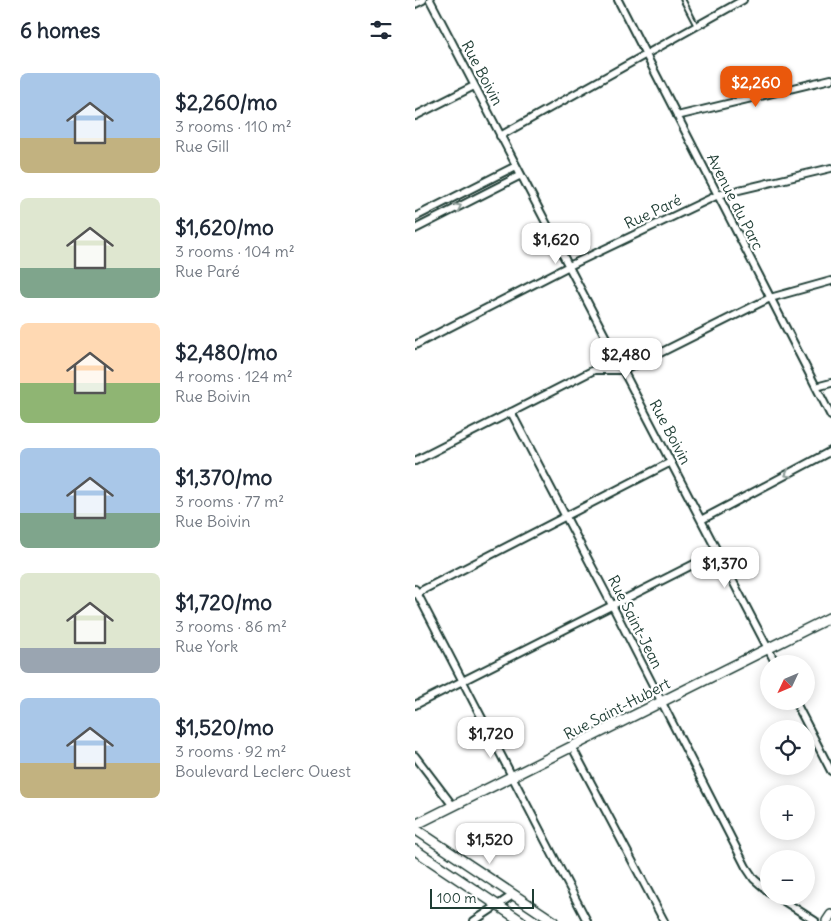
<!DOCTYPE html>
<meta charset="utf-8">
<style>
:root{--surface:#fff;--page:#f6f6f7;--text:#1f2937;--muted:#747a83;--accent:#ea580c}
body{margin:0;font-family:Delius,sans-serif;background:var(--page);color:var(--text);height:100vh;display:flex;flex-direction:column;font-size:19px;white-space:nowrap}
*{box-sizing:border-box;margin:0}
p{font-size:16px;color:var(--muted)}
.icon{flex:none;width:28px;height:28px;fill:none;stroke:currentColor;stroke-width:2;stroke-linecap:round;stroke-linejoin:round}
.map{position:relative;flex:1;overflow:hidden}
.details{display:flex;flex-direction:column;background:var(--surface);width:415px}
.details>*{flex:none}
.needle{width:32px;rotate:226deg}
.controls{position:absolute;left:345px;top:655px;display:grid;gap:10px}
.controls a{display:grid;place-items:center;width:55px;height:55px;border-radius:50%;background:var(--surface);box-shadow:0 2px 12px #0003;font-size:25px}
.scale{position:absolute;left:15px;bottom:12px;width:104px;box-sizing:border-box;padding-left:5px;border:2px solid #1f3d34;border-top:0;font-size:14px;line-height:18px;white-space:nowrap;color:#1f3d34;-webkit-text-stroke:4px #fff;paint-order:stroke}
.price{position:absolute;translate:-50% -42px;padding:0 11px;border-radius:10px;background:#fff;color:#222;font-size:16px;line-height:32px;filter:drop-shadow(0 1px 2px #0008)}
.price::after{content:'';position:absolute;left:50%;top:30px;width:15px;height:11px;margin-left:-8px;background:inherit;clip-path:polygon(0 0,100% 0,50% 100%)}
.price.on{background:var(--accent);color:#fff}
ul{padding:0;list-style:none}
li{display:flex;align-items:center;gap:15px;height:125px;padding:0 20px}
li span{display:grid;place-items:center;flex:none;width:140px;height:100px;border-radius:8px;color:#555}
li>.icon{margin-inline-start:auto}
span .icon{width:60px;height:60px;fill:#fffc;stroke-width:1}
li b{font-size:21px}
h2{display:flex;justify-content:space-between;align-items:center;height:60px;padding:0 20px;font-size:21px}
main{display:flex;flex:1;min-height:0}
.map>svg:first-child{display:block}
.lines{fill:none;stroke-linecap:round;stroke-linejoin:round}
.lane-casing{stroke:#1f3d34;stroke-width:7}
.street-casing{stroke:#1f3d34;stroke-width:10}
.secondary-casing{stroke:#1f3d34;stroke-width:12}
.lane{stroke:#fff;stroke-width:3}
.street{stroke:#fff;stroke-width:6}
.secondary{stroke:#fff;stroke-width:9}
.oneway{stroke:#8f9e9a}
.labels{text-anchor:middle;stroke-width:4.5;stroke-linejoin:round;paint-order:stroke}
.street-label{font-size:15px;fill:#1f3d34;stroke:#fff}
</style>
<main>
<section class="details">
<h2>6 homes<svg class="icon" aria-label="filters" viewBox="0 0 24 24"><path d="M4 7h16M4 17h16"/><circle cx="9" cy="7" r="2"/><circle cx="15" cy="17" r="2"/></svg></h2>
<ul>
<li><span style="background:linear-gradient(#a9c7e8 65%,#c2b280 0)"><svg class="icon" aria-label="home" viewBox="0 0 24 24"><path d="M3 11l9-7 9 7M6 9v11h12V9"/></svg></span><div><b>$2,260/mo</b><p>3 rooms · 110 m²</p><p>Rue Gill</p></div></li>
<li><span style="background:linear-gradient(#dfe7d0 70%,#7fa58c 0)"><svg class="icon" aria-label="home" viewBox="0 0 24 24"><path d="M3 11l9-7 9 7M6 9v11h12V9"/></svg></span><div><b>$1,620/mo</b><p>3 rooms · 104 m²</p><p>Rue Paré</p></div></li>
<li><span style="background:linear-gradient(#ffd9b3 60%,#8fb573 0)"><svg class="icon" aria-label="home" viewBox="0 0 24 24"><path d="M3 11l9-7 9 7M6 9v11h12V9"/></svg></span><div><b>$2,480/mo</b><p>4 rooms · 124 m²</p><p>Rue Boivin</p></div></li>
<li><span style="background:linear-gradient(#a9c7e8 65%,#7fa58c 0)"><svg class="icon" aria-label="home" viewBox="0 0 24 24"><path d="M3 11l9-7 9 7M6 9v11h12V9"/></svg></span><div><b>$1,370/mo</b><p>3 rooms · 77 m²</p><p>Rue Boivin</p></div></li>
<li><span style="background:linear-gradient(#dfe7d0 75%,#9aa5b1 0)"><svg class="icon" aria-label="home" viewBox="0 0 24 24"><path d="M3 11l9-7 9 7M6 9v11h12V9"/></svg></span><div><b>$1,720/mo</b><p>3 rooms · 86 m²</p><p>Rue York</p></div></li>
<li><span style="background:linear-gradient(#a9c7e8 65%,#c2b280 0)"><svg class="icon" aria-label="home" viewBox="0 0 24 24"><path d="M3 11l9-7 9 7M6 9v11h12V9"/></svg></span><div><b>$1,520/mo</b><p>3 rooms · 92 m²</p><p>Boulevard Leclerc Ouest</p></div></li>
</ul>
</section>
<div class="map">
<svg width="416" height="921" viewBox="0 0 416 921">
<rect width="100%" height="100%" fill="#fff"/>
<filter id="ink" filterUnits="userSpaceOnUse"><feTurbulence type="fractalNoise" baseFrequency=".02" numOctaves="2"/><feDisplacementMap in="SourceGraphic" scale="10" xChannelSelector="R" yChannelSelector="G"/><feConvolveMatrix kernelMatrix="1 2 1 2 8 2 1 2 1" color-interpolation-filters="sRGB"/></filter>
<g filter="url(#ink)">
<g class="lines">
<defs>
<path id="lane" d="M268,0L281,25"/>
<path id="street" d="M15,0L361,664
M203,0L416,416
M0,4L8,0
M0,116L59,86
M262,116L416,79
M85,136L328,0
M0,217L101,166
M0,229L106,175
M0,345L154,266L303,195L416,168
M401,387L416,383
M96,412L197,605L331,867L339,879L354,892
M0,461L179,370H208L223,364L355,298L416,281
M286,520L416,451
M0,589L172,921
M0,594L256,462
M380,701L416,771
M0,705L303,552
M157,747L249,921
M0,756L38,806
M361,896L400,921
M59,921L98,895"/>
<path id="secondary" d="M0,825L416,617
M0,829L138,921
M0,850L106,921
M412,921L416,915"/>
</defs>
<use href="#lane" class="lane-casing"/>
<use href="#street" class="street-casing"/>
<use href="#secondary" class="secondary-casing"/>
<use href="#lane" class="lane"/>
<use href="#street" class="street"/>
<use href="#secondary" class="secondary"/>
</g>
<defs><path id="oneway-chevron" d="M-2-3.5L2.5 0L-2 3.5" fill="none" stroke-width="1.6" stroke-linecap="round" stroke-linejoin="round" transform="scale(1.25)"/></defs>
<g class="oneway">
<use href="#oneway-chevron" transform="translate(43 207) rotate(-27)"/>
<use href="#oneway-chevron" transform="translate(373 474) rotate(152)"/>
</g>
</g>
<g class="labels">
<g class="street-label">
<text transform="translate(67 73) rotate(62)" y="5">Rue Boivin</text>
<text transform="translate(320 202) rotate(63)" y="5">Avenue du Parc</text>
<text transform="translate(238 212) rotate(-25)" y="5">Rue Paré</text>
<text transform="translate(255 432) rotate(62)" y="5">Rue Boivin</text>
<text transform="translate(220 622) rotate(63)" y="5">Rue Saint-Jean</text>
<text transform="translate(202 709) rotate(-27)" y="5">Rue Saint-Hubert</text>
</g>
</g>
</svg>
<div class="controls">
<a><svg class="needle" viewBox="-14 -14 28 28"><path d="M0-13l5 13h-10z" fill="#e53935"/><path d="M0 13l5-13h-10z" fill="#747a83"/></svg></a>
<a><svg class="icon" aria-label="locate" viewBox="0 0 24 24"><circle cx="12" cy="12" r="6"/><path d="M12 2v4M12 18v4M2 12h4M18 12h4"/></svg></a>
<a>+</a>
<a>−</a>
</div>
<div class="scale">100 m</div>
<b class="price on" style="left:341px;top:108px">$2,260</b>
<b class="price" style="left:141px;top:265px">$1,620</b>
<b class="price" style="left:211px;top:380px">$2,480</b>
<b class="price" style="left:310px;top:589px">$1,370</b>
<b class="price" style="left:76px;top:759px">$1,720</b>
<b class="price" style="left:75px;top:865px">$1,520</b>
</div>
</main>
